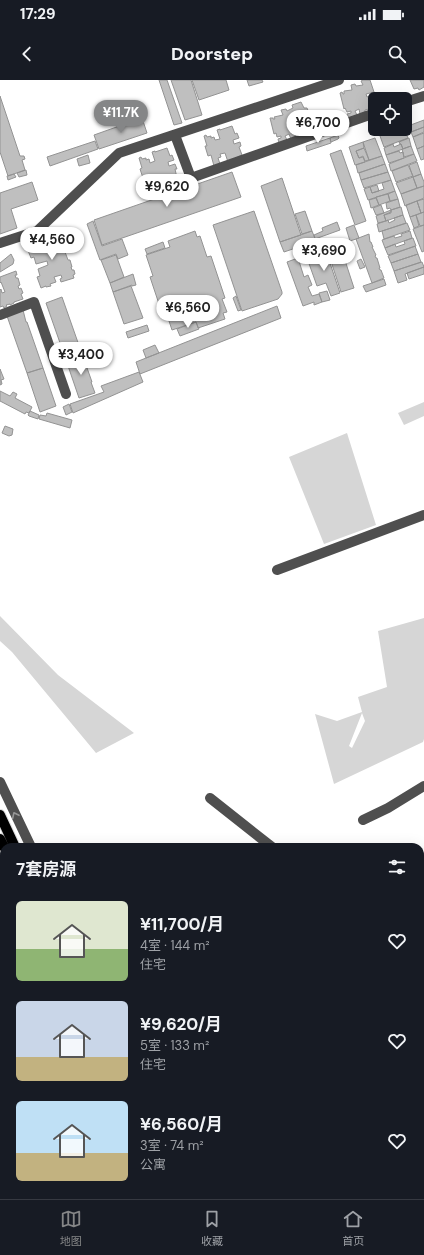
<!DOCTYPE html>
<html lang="zh">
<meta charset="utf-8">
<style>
:root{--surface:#171b24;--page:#242831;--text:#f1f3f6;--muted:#9ea1a6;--line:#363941;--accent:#858687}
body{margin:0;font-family:"DM Sans","Noto Sans SC",sans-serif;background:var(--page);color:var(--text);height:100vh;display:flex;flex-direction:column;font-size:15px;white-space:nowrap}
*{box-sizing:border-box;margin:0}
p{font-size:13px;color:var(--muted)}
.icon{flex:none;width:22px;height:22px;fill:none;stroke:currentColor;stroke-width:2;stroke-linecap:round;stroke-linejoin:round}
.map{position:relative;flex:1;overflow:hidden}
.sheet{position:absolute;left:0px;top:763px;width:424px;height:356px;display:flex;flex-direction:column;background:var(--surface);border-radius:12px 12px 0 0;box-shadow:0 4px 16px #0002}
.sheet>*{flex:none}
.controls{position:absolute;left:368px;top:12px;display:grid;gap:8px}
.controls a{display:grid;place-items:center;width:44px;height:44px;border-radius:6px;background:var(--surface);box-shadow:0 4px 16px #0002;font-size:20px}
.price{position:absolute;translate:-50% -34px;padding:0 9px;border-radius:14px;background:#fff;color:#222;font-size:13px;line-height:26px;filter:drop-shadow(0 1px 2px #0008)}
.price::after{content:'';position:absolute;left:50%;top:24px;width:12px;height:9px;margin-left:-6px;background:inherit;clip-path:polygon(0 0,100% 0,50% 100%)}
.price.current{background:var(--accent);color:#fff}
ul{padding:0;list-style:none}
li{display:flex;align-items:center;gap:12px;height:100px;padding:0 16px}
li span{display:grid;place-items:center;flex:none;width:112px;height:80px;border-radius:6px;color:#555}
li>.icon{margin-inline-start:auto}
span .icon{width:48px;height:48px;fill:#fffc;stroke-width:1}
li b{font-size:17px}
h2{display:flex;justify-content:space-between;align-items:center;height:48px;padding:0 16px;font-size:17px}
.status{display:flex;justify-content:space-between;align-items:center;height:28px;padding:0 20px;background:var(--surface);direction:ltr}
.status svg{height:11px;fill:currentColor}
header{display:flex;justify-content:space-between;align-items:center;height:52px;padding:0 16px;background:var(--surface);font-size:18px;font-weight:800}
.tab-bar{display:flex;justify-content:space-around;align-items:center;height:56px;border-top:1px solid var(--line);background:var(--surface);font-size:11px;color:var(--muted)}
.tab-bar a{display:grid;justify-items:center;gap:2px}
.tab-bar .current{color:var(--accent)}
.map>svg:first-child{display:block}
.green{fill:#d6d6d6;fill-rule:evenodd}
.building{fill:#bfbfbf;stroke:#939393}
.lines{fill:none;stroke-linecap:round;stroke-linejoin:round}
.major-casing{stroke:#dbdbdb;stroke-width:12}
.minor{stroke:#4f4f4f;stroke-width:10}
.major{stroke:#000;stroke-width:10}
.oneway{stroke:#959595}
</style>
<div class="status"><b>17:29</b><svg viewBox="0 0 49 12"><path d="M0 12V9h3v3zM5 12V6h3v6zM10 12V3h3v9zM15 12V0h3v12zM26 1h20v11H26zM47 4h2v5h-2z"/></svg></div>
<header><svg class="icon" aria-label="back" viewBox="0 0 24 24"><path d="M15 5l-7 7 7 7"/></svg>Doorstep<svg class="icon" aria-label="search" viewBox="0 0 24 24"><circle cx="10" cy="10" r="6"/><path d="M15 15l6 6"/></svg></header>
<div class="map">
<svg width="424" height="1119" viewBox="0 0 424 1119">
<rect width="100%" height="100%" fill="#fff"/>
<path class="green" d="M424,322V336L404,345L398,333Z
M347,353L376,445L324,464L289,377Z
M0,536L58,595L134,653L96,673L12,572L0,561Z
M424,538V659L423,662L334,704L315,634L337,641L362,632L358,617L387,607L378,551ZM362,633L365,641L352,668L349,666Z"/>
<path class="building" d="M159,0H167L182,43L174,45Z
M171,0H191L202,35L185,40Z
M192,0H226L229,10L199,20Z
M247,0H262L263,2L249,6Z
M363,0H370L374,12L366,14L367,17L375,14L377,19H375V29L371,31L370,27H369V29L365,30V32L360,34L359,29L355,31L357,35L349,38L347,34L351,33V31L347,32L345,28L344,29L340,13L342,12L343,14H344V11L352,10L351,5L355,4L356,6L363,5L361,1Z
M410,0H424V7L419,10L418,8L414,9Z
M0,16L20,76H24L25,79L22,80L25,90L8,96L0,72Z
M301,22L304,28H307L309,33L305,34V37L298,39V42L306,39L307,41L311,40L313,45L311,46L312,53L302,54V53L295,55L296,57L291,59L289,54L285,56L287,60L279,63L278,59L281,58V56L277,57L276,53L274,54L270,38H273V39H275L274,37L283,35L281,30L286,29L287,31L293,28L292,25Z
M142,38L147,53L99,69L94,55Z
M424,40V47L411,52L408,46Z
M232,46L235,54L237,53L239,58L233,60L234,64L240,62L241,66L239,67L242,75L228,82L225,73L220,74L221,77L218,78L220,84L214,86L211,75L208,76L205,66H207L204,56L206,55L207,57L211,56V58L214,57L215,60L220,59L217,50L220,49V50Z
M424,47V52L413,57L411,52Z
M399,49H404L408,58L384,67L380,56Z
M424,53V66L417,69L413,57Z
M338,55L339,58L338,59L331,62L330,58Z
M330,58L331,63L307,71L306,66Z
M375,58L382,76L369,80L363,62Z
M409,58L411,66L403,69L401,64H400L399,62Z
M95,61L98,69L50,86L47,77Z
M363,62L364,68L356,71L359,78L363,77L365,82L355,85L349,67Z
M393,64L394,67L401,64L403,69L386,75L384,68Z
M411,66L414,74L404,77L402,69Z
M424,66V79L421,80L417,69Z
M167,68L170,76L172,75L174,80L168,82L169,86L175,84L177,89H175L177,98L165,102L166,103L163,104L160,95L155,96L157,100L154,101L155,106L150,108L146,97L143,98L140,89L142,88L139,78L141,77L142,79L146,78V80L149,79L150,83L155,81L152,72L155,71V72Z
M364,68L369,80L365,81L363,76L359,78L356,71Z
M341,70L366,141L355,145L330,74Z
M399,71L400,73L403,72L404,78L389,83L386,75Z
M414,74L417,81L391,91L389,84Z
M88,75L90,83L79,86L77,79Z
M382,76L385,84L358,93L356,85Z
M417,82L421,94L413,97L409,85Z
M385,84L388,92L361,100L359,93Z
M408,85L413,96L396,102L392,91Z
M26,90L27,95L19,97L17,93Z
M232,92L241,117L102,165L94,140Z
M388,92L391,100L364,108L361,100Z
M14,94L16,97L8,100L7,96Z
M421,94L424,102V106L417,108L413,97Z
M413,97L417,108L401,114L396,103Z
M282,98L301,155L280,162L261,106Z
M391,100L395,111L368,120L364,109L370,107L372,113L384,109L382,103Z
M32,102L38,120L11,129L17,148L0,154V113Z
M377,105L379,111L372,113L370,107Z
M424,106V118L405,126L401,114Z
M395,111L398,119L390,121L388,114Z
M388,114L390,121L379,125L376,117Z
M376,118L379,125L371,128L369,120Z
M398,119L400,127L391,130L390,128L387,129L386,123Z
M424,119V132L421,133L417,121Z
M417,121L421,133L410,137L406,125Z
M381,125L384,133L376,135L373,128Z
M401,127L403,135L386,141L384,135L391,133V130Z
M391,130V132L384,135L386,141L378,143L376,136Z
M254,131L282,212V214L278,219L242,231L213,145Z
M305,131L312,151L302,154L295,134Z
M424,132V145L420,146L416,135Z
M403,135L406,143L379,152L377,144L388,140L389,143L395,140L394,138Z
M416,135L419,146L414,148L410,137Z
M93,141L102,166L122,159L128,175L118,179L116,174L100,180L87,144Z
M337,142L340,150L315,159L314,155L323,151L322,148Z
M407,143L410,150L384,159L382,151Z
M354,145L359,158L350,161L346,148Z
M424,145V171L422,172L413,149Z
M195,151L197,157L200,156L207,177L211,176L225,218L222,219L227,232L223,233L225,239L198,248L196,242L172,250L168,238L164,239L150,197L153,196L146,175L170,167L168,161Z
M312,151L316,161L284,172L280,162Z
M410,151L412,158L385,168L382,160L394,156L395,158L402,156L401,154Z
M59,154L60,158L62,157L64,165H65L67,171L65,172L68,180H70L72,187H71L72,190H74L75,194L73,195L74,198L61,202L60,199L62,198L61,195L54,197L56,202L50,204L51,206L46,207V206L41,208L37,197L40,196L38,189L48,185L47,181L36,184L34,177L31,178L27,168L32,166V165L36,163V165L42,163L44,168L50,165L49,162L48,163L46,158Z
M369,154L370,162H371L373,167H372L376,175L375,176L376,178H377L380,188H379L380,190H381L384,198L372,203L356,159Z
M413,158L416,166L388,175L385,168L395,164L396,167L405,164L404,161Z
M163,162L165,168L147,174L145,169Z
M339,162L354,208L341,212L326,166Z
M415,166L418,174L391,183L388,176Z
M326,171L340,213L331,216L326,203L317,206L307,178Z
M11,174L14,180L13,184L0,192V183Z
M418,174L421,182L394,191L391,183Z
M116,175L124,197L110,203L101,180Z
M298,178L304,197L308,195L312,205L308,207L312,216L319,214L322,222L314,225V222L303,226L287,182Z
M361,179L365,187L360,189L357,181Z
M422,182L424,187L405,194L407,200L398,203L394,191Z
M424,187V194L409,199L407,193Z
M16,191L17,195H15L16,198H18L20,205L18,206L19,209L21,208L23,213L21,214L23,219L14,222V223L10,225V224L6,225L7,226L4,228L3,226L0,227V210L1,209L2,213L5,212L1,202L0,203V197Z
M133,194L136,205L132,206V205L113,212L110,203Z
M384,199L386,205L366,212L363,206Z
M131,206L143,238L124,244L113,212Z
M327,211L330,220L322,222L319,213Z
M236,216L241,230L238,231L233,218Z
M62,217L82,274L66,280L46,223Z
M277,226L281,238L140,294L136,282Z
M23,230L26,242H27L43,288L27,293L7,236Z
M196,242L199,249L180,256L177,249Z
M147,245L149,251L128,258L126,252Z
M155,265L159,273L146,278L143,270Z
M82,274L85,286L86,285L92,302H91L92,305L95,313L79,318L66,280Z
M43,288L56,326L40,332L27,293Z
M0,289L4,299L1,300L2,304L0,305Z
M139,292L143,302L73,333L70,324L104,312L101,306Z
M0,311L10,316L13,312L17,314L15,318L32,327L29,333L26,332L25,334L0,321Z
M69,324L72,332L66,335L63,327Z
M30,331L39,335L38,339L29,336L28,335Z
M47,333L72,340L70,348L39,339L40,335L46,336Z
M5,346L13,349L12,355L9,356L2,353Z"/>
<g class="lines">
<defs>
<path id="major" d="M0,735L15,767
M0,759L4,767
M167,1115L169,1119
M181,1115L184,1119"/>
</defs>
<use href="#major" class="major-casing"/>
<path class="minor" d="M405,22L424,16
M175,55L191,98L375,33
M0,163L37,151L119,73L339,0
M0,235L34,222L66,314
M277,490L424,435
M0,702L31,767
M210,718L272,767
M363,740L388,728L424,706
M0,794L4,802
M0,860L4,858
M420,875L424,871
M420,904L424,907
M0,911L4,918
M0,1044L4,1043
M195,1115L197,1119
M83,1119L90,1115"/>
<use href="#major" class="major"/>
</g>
<defs><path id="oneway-chevron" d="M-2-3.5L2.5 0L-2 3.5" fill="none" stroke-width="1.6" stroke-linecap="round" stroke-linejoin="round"/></defs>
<use class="oneway" href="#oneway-chevron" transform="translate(15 735) rotate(-115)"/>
</svg>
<div class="controls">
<a><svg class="icon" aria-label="locate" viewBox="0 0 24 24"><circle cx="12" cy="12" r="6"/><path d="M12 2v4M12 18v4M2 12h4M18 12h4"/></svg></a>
</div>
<b class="price current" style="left:121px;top:54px">¥11.7K</b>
<b class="price" style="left:318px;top:64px">¥6,700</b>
<b class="price" style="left:167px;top:128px">¥9,620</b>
<b class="price" style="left:52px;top:181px">¥4,560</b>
<b class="price" style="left:324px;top:192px">¥3,690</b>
<b class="price" style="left:188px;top:249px">¥6,560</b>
<b class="price" style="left:81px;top:296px">¥3,400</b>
<section class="sheet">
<h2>7套房源<svg class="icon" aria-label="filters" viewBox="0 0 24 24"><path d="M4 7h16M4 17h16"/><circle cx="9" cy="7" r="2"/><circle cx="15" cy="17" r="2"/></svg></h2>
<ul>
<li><span style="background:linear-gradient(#dfe7d0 60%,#8fb573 0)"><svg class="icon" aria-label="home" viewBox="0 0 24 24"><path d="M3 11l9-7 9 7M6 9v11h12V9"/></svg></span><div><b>¥11,700/月</b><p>4室 · 144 m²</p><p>住宅</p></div><svg class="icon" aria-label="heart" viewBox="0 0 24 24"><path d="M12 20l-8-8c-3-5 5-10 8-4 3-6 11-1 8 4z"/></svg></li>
<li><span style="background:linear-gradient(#c9d6e8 70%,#c2b280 0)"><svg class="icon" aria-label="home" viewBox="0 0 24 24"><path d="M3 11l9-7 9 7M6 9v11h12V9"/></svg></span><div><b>¥9,620/月</b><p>5室 · 133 m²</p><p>住宅</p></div><svg class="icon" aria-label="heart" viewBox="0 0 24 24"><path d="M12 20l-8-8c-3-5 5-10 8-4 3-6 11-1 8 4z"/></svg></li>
<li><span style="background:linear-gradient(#bfe0f5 65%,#c2b280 0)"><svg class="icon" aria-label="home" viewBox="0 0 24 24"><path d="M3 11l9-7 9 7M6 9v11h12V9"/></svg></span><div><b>¥6,560/月</b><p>3室 · 74 m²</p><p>公寓</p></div><svg class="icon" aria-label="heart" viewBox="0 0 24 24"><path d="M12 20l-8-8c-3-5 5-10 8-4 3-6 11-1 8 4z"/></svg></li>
</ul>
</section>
</div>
<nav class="tab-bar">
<a class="current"><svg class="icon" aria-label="map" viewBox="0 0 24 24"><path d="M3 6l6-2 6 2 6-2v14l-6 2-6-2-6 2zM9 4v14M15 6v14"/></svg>地图</a>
<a><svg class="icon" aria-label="saved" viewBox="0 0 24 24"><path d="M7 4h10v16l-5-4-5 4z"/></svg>收藏</a>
<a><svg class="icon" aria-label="home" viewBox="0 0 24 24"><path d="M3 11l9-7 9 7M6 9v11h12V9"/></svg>首页</a>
</nav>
